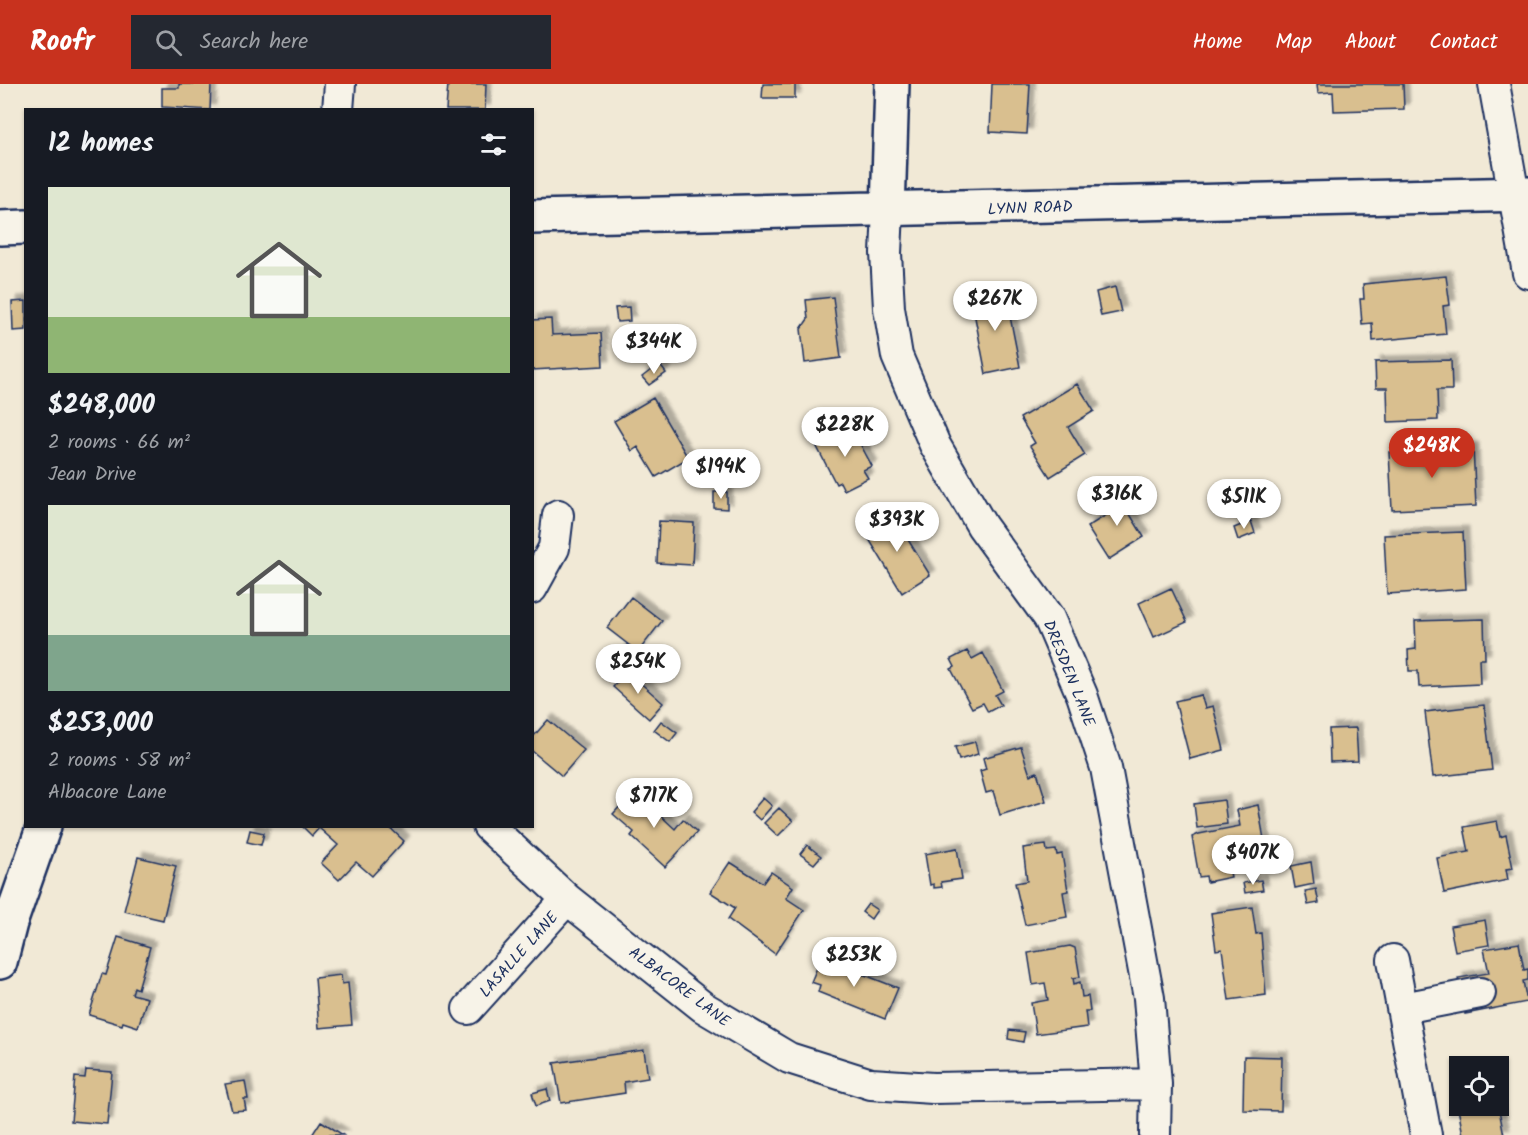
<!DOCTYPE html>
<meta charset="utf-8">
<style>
:root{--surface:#171b24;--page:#242831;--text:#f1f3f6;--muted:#9ea1a6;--accent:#c8321e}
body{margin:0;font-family:Kalam,sans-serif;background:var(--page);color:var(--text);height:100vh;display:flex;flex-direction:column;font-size:22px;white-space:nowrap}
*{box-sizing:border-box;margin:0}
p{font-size:20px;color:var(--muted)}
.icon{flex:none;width:33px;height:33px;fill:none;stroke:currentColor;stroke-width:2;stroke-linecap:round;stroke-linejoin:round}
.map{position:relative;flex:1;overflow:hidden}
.drawer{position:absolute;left:24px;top:24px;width:510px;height:720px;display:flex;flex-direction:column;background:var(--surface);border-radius:0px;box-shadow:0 2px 4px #0004}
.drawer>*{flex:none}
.controls{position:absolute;left:1449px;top:972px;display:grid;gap:12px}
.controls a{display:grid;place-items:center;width:60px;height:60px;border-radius:0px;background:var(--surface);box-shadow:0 2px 4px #0004;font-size:30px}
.price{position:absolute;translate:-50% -51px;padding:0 14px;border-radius:21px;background:#fff;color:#222;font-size:20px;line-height:39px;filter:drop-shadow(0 2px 3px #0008)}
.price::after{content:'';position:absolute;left:50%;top:36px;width:18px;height:14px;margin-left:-9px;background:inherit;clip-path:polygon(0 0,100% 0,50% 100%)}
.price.current{background:var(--accent);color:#fff}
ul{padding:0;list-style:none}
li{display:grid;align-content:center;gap:12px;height:318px;padding:0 24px}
li span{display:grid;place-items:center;height:186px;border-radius:0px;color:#555}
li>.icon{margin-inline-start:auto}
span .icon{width:108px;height:108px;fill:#fffc;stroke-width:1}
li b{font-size:26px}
h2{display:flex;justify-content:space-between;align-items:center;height:72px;padding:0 24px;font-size:26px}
header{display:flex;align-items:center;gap:36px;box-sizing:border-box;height:84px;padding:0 30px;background:var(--accent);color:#fff}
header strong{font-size:28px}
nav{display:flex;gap:33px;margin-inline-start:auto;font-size:21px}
.search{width:420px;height:54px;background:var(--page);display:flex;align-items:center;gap:15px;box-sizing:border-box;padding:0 21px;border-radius:0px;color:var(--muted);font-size:22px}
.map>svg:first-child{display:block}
.building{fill:#d9bf8f;stroke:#1b2f5e;stroke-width:1.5;filter:url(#shadow)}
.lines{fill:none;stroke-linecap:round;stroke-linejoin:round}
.street-casing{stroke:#1b2f5e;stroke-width:34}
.secondary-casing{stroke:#1b2f5e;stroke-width:38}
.street{stroke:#f7f3e8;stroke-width:30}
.secondary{stroke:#f7f3e8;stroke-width:33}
.labels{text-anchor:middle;stroke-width:6;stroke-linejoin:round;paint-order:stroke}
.street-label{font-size:16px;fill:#1b2f5e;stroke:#f7f3e8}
</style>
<header>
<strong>Roofr</strong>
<div class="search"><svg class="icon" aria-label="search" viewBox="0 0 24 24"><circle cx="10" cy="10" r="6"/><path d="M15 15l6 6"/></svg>Search here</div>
<nav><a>Home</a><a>Map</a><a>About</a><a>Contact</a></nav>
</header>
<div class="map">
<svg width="1528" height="1051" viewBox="0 0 1528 1051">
<defs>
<filter id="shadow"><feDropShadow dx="5.5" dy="-5.5" stdDeviation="1.5" flood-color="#0004"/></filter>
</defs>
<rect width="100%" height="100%" fill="#f1e9d6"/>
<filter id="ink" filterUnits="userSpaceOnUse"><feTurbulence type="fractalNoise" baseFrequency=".0167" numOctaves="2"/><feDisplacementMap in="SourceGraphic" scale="12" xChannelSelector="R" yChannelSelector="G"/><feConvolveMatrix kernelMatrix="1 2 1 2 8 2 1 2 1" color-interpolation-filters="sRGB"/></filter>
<g filter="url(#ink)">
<path class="building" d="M179,0H211L210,26L162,23V4H179Z
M448,0H486L485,26H446Z
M763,0H795V14H762Z
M992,0H1030L1027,50L990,48Z
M1317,0H1403L1404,25L1334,27L1333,8L1318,9Z
M1446,192L1450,221L1443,222L1446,250L1373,257L1372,239L1362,240L1360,215H1364L1363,200Z
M1115,203L1121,228L1101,232L1096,208Z
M1005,207L1020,283L986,290L971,213Z
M833,213L841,274L805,279L801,245L808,235L806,216Z
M26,217V246L13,247L12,218Z
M629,223L630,237L617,238L615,224Z
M551,235L552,251L601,249L603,282L532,286V236Z
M673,248L683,254L673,270L663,264Z
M1451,276L1452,306H1437L1438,336L1388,338L1387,304H1376L1375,278Z
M659,280L666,289L649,301L642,293Z
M1077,300L1094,327L1068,343L1085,371L1050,393L1030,362L1035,359L1020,334Z
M653,314L688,374L656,393L638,363L632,367L614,337Z
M851,343L872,382L863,386L868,394L844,406L840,398L836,400L816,361Z
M1473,364L1476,422L1392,426L1389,368Z
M1128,404L1137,417L1126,424L1144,453L1108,476L1087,443L1113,427L1108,418Z
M714,408H727V425L714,424Z
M892,430L930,491L902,509L864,447Z
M659,437L694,439L692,481L657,479Z
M1251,437L1255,449L1238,456L1234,444Z
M1463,448L1466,505L1387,510L1384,451Z
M1171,504L1187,538L1154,553L1139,519Z
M631,513L662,537L638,568L607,544Z
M1484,535L1485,575H1479L1480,600L1419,603L1418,587H1409L1408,566L1416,565L1415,537Z
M623,564L634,574L626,583L615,572Z
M967,567L972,575L983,569L1003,607L995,611L1001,621L988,628L983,619L972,624L951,585L955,583L951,575Z
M627,587L663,619L649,635L613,603Z
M1201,611L1205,624L1213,622L1224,666L1190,675L1175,617Z
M1484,621L1492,686L1433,693L1425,628Z
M548,636L584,666L562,692L532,667V654Z
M661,637L677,649L670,658L654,646Z
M1356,644L1358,677L1330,678L1329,645Z
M975,658L978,670L959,676L955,663Z
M1021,663L1030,691L1037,688L1046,717L1000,731L993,707L986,709L980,687L986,685L983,674Z
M634,707L675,745L683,735L697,748L665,783L631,752L634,748L613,730Z
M763,714L772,722L760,736L751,728Z
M1224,716L1227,740L1197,744L1194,720Z
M1258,721L1265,761L1251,763L1254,784L1230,788L1231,793L1207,798L1206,792L1199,793L1192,753L1199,750L1240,742L1237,726Z
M779,724L793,737L778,752L764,739Z
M1497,737L1500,753L1506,751L1513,784L1506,785L1508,796L1444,809L1437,774L1469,768L1464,743Z
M302,742H388L404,757L372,792L356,778L339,796L321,779L338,761L319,744L312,752Z
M250,746L264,749L261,761L247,758Z
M807,761L821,772L814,780L800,770Z
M1046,761L1047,767L1056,766L1057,771L1062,770L1068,807L1063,808L1067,833L1025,841L1015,799L1027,797L1023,764Z
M957,764L962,795L941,798L942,803L934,804V800L930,801L925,770Z
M138,773L176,782L163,836L124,827Z
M730,778L763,799L771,788L793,803L786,814L804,826L775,870L728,835L735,824L710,808Z
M1311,778L1314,800L1295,804L1291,782Z
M1261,796L1263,806L1245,809L1243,799Z
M1316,805L1319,819L1308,821L1305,807Z
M868,820L877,826L871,835L862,828Z
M1252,823L1256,850L1261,849L1266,911L1229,916L1222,865L1216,866L1211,829Z
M1485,836L1489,861L1455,867L1450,842Z
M118,853L150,863L138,905L134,903L132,910L147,914L138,943L123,938L122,941L89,931L102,890L106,891Z
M1519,859L1524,886L1528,885V896L1523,897L1527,918L1465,930L1458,894L1489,889L1484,865Z
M1070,862L1075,864L1080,893L1073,894L1074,900L1080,898L1082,913L1088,912L1090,927H1085L1087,943L1036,950L1031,919L1048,916L1045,899L1033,901L1028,869Z
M821,874L898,904L885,935L818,908L820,901L811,898Z
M341,891L342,900L348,899L352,941L319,944L315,894Z
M1009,946L1025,948L1023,958L1008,955Z
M644,966L648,994L624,998L625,1009L561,1019L554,979Z
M1244,972L1282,973L1281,1027L1243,1026Z
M86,986L112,988L107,1040L71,1037L75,993L85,994Z
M245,997L248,1015H244L246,1026L232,1027L225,1000Z
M1460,1002V1022L1498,1021L1504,1051H1463L1454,1003Z
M547,1005L550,1017L536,1022L532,1009Z
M321,1037L343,1051H312Z"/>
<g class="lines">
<defs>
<path id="street" d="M1494,0L1528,189
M338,26L340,0
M888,127L886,169L889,224L897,272L935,361L982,442L1049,534L1082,611L1106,684L1149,914L1156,1000L1155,1051
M532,504L554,464L558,431
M488,742L567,815L703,923L789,974L871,1000L933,1004L1156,1000
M1393,876L1426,1051
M1403,924L1480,909
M468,925L567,815"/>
<path id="secondary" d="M888,127L892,0
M532,133L1528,110
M0,144L26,143
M0,878L10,839L44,742"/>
</defs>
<use href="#street" class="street-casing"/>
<use href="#secondary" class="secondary-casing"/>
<use href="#street" class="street"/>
<use href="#secondary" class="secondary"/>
</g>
</g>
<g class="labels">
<g class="street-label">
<text transform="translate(1030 123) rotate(-2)" y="6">LYNN ROAD</text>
<text transform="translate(1070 589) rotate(68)" y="6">DRESDEN LANE</text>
<text transform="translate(518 870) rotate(-48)" y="6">LASALLE LANE</text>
<text transform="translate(680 902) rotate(37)" y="6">ALBACORE LANE</text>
</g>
</g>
</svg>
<div class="controls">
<a><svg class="icon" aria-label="locate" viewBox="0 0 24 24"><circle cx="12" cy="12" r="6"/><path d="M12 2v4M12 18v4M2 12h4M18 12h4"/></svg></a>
</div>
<b class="price" style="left:995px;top:248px">$267K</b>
<b class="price" style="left:654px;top:291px">$344K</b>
<b class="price" style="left:845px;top:374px">$228K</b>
<b class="price current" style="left:1432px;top:395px">$248K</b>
<b class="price" style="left:721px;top:416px">$194K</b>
<b class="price" style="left:1117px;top:443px">$316K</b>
<b class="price" style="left:1244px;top:446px">$511K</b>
<b class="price" style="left:897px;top:469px">$393K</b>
<b class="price" style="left:638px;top:611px">$254K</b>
<b class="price" style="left:654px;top:745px">$717K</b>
<b class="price" style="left:1253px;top:802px">$407K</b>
<b class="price" style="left:854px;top:904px">$253K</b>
<section class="drawer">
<h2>12 homes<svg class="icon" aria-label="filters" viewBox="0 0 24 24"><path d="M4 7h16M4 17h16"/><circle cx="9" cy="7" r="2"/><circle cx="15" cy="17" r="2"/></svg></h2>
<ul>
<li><span style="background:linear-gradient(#dfe7d0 70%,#8fb573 0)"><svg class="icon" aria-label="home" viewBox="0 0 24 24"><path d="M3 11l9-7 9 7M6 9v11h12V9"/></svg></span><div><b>$248,000</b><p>2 rooms · 66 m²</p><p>Jean Drive</p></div></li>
<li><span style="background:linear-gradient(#dfe7d0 70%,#7fa58c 0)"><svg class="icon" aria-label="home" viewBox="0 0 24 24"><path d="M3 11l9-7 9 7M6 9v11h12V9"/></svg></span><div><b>$253,000</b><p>2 rooms · 58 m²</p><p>Albacore Lane</p></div></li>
</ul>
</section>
</div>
